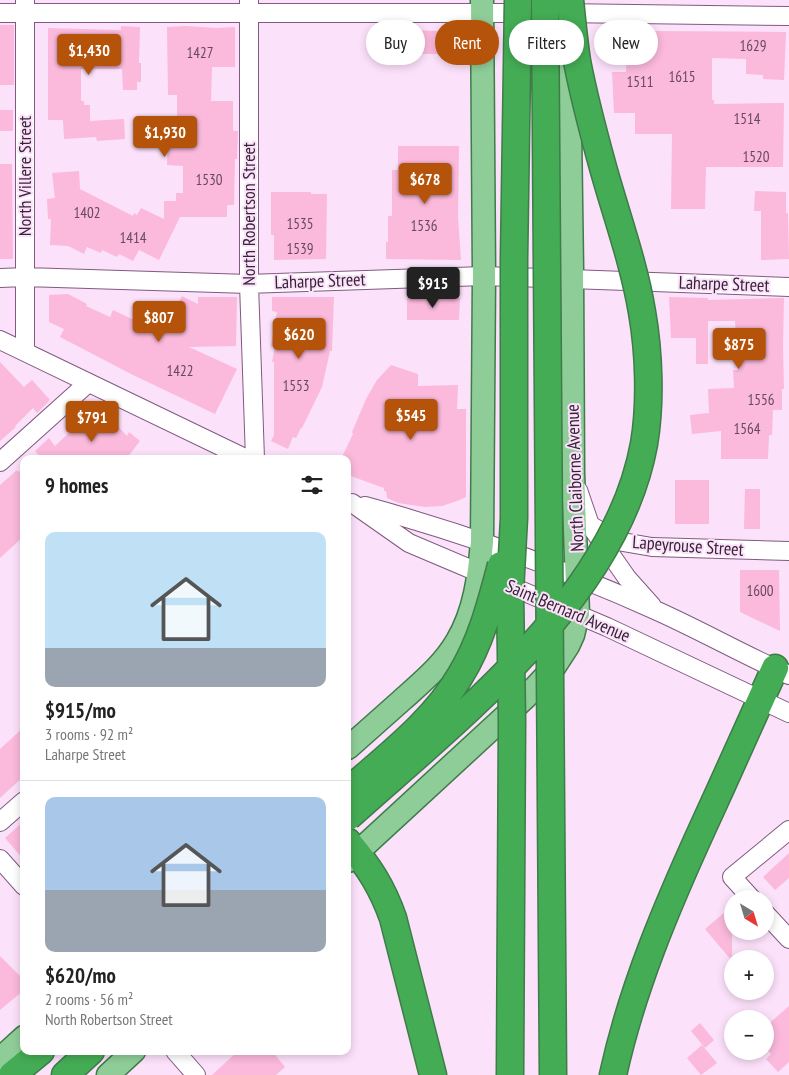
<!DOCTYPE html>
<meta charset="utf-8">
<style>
:root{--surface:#fff;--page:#f6f6f6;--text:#222;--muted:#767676;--line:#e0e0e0;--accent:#b45309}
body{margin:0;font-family:"PT Sans Narrow",sans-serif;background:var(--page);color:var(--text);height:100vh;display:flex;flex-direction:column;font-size:19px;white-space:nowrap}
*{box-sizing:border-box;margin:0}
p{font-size:16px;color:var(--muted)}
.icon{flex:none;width:28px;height:28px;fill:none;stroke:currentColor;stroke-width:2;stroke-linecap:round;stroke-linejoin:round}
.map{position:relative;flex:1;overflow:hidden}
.details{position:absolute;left:20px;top:455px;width:331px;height:600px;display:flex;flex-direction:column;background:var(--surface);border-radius:10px;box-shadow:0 2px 8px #0003}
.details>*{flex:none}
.hud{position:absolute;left:366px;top:20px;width:348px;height:45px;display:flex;gap:10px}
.needle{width:32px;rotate:142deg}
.buttons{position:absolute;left:724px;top:890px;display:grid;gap:10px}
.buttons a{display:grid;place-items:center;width:50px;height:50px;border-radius:50%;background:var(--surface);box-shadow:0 2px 8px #0003;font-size:25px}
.price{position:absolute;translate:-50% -42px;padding:0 11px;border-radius:5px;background:var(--accent);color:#fff;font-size:16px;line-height:32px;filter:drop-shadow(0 1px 2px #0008)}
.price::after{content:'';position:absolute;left:50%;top:30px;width:15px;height:11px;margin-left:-8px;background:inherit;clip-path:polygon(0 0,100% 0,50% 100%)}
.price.current{background:#222;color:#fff}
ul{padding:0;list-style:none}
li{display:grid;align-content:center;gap:10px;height:265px;padding:0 25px}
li+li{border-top:1px solid var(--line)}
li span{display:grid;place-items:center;height:155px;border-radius:10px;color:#555}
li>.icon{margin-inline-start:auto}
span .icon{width:90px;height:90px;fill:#fffc;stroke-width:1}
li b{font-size:21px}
h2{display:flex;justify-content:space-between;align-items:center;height:60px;padding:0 25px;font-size:21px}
.pill{padding:0 18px;border-radius:22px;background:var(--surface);box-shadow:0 2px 8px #0003;font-size:18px;line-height:45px}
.pill.current{background:var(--accent);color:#fff}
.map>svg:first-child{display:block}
.building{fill:#fbb9dc}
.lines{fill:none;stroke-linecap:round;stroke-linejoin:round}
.minor-casing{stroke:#805a80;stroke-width:20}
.major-casing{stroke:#3e7c49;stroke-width:25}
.highway-casing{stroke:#3e7c49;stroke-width:29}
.minor{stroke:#fff;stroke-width:18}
.major{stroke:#8fcd98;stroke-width:22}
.highway{stroke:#44ac54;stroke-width:26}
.highway-bridge-casing{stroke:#3e7c49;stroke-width:29;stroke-linecap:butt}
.highway-bridge{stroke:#44ac54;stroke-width:26}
.labels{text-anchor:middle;stroke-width:4;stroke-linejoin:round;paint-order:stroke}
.number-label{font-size:15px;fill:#66495e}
.street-label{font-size:18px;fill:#342434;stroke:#fce1fb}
</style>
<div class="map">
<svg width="789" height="1075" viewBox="0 0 789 1075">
<rect width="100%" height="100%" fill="#fce1fb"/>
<path class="building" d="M0,25H14V85H0Z
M121,26L140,27L139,63H141V82H137V90H123L122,69H81V101H84V105H90V121L124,119L125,139L97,141L96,137L64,139L63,120H48V28L121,30Z
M186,26L216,28L235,27V67H212L211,101H233V131H238L237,159H235L234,205H227V217H180L159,260L139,250L133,261L119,254L117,257L102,250L101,253L87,247L84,254L68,246L50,245L51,219H48L47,199L55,198L52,173L79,171L80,189L133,216L134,213L137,215L141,208L164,219V201H176V193H183V166L167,165L168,143H150L149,125H177V95H168L167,27Z
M392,29L460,32V54H386V42L392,41Z
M650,31L786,32L784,80L763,79V75L746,74V59L712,58V100H714V104L784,103L783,167H706L705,209H671L672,134H635V113H614L612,72H626L627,48H650Z
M0,110H13V131H0Z
M398,146H459L458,216L461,260L386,259V242H388V216H392V170H398Z
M0,164H12L13,259H0Z
M755,191L786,192V213H788L789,259L761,260V211H754Z
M271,192H311V194H327L326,259L274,260V235H271Z
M68,294L87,304L86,306L110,317L113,310L134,320L139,310L158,318L164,306L174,311L182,296L198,304V297H237L236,346L189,347L237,369L215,414L133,375L60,337L64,329L49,322V295Z
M272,297H334L332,351H330L322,387L302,428H301L296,438L293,437L288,449L271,441L274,435V362H272L275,347L271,346L277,312L272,311Z
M669,297L708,298V300L784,298L783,346L784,389H782V410H773L772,435H769L768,459H721V431L692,434L690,415L709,413L708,389L734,388L733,370H738V343H736L735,321H708V364H696V338H671Z
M407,298H460L459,320H407Z
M0,362L24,387L32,380L50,400L37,413L33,408L15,426L16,427L0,441Z
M391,365L418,374V386L458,385L457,409H466V497L457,501L442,506L425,507L398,503L387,498L386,491H384V488L348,475V459H341L353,434L352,432L366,399L377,380Z
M106,414L127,436L129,432L140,441L126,459H40L41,458L35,451L49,438L55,446L73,429L76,432L92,418L96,423Z
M24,467V536L0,558V485L17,470L18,472Z
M675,480H709V524H675Z
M745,489H760V529H744Z
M740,570H779L780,631L740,612Z
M24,727V776L0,798V749Z
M24,821V860L5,838Z
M789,853V878L775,890L763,877Z
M732,906V961L705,929Z
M0,956L24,980V990L0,1010Z
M789,1006V1062L778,1072L766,1059L771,1054L765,1048V1027Z
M700,1023L714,1040L705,1048L691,1031Z
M702,1045L717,1063L701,1075L687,1058Z
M238,1051H272L285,1067L276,1075H212Z"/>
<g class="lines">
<defs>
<path id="minor" d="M249,0V284L255,459
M0,13H527
M560,13L789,16
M0,278L25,277L249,284L484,276L789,287
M0,340L247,459
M25,352V0
M0,462L88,383
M578,490L590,525L627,578L652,606
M352,503L409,543L607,627L789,713
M365,506C464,533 561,568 655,610C700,630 744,655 789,675
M590,525L617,541L652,547L789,551
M0,822L24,801
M0,859L24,886
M752,899L732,877L789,830
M765,913L789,939
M175,1051L196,1075"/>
<path id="major" d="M348,748C366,732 384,716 402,700C422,682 443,665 457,641C475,611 479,576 482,542L484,276L482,0
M348,861L526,697L555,666L568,646L573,635L578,614L573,473L572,270L569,58
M0,1059L24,1037
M108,1075L134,1051"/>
<path id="highway" d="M348,842C369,867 382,887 393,918L433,1075
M12,1075L41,1051
M65,1075L91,1051
M613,1075C632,988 667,906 704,825C728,773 751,721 775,668"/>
</defs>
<use href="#minor" class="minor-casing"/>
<use href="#major" class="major-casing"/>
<use href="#highway" class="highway-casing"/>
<use href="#minor" class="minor"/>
<use href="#major" class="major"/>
<use href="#highway" class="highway"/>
<defs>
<path id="highway-bridge" d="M545,0L553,1075
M348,791C386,757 434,721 460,676C481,642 491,603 501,565
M348,817C458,718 616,598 644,444C651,403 649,352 642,312C634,264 617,217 604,171C594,135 584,98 577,61C574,41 572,20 570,0
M510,1075L512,721L510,592L514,518V259L518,0"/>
</defs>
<use href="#highway-bridge" class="highway-bridge-casing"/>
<use href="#highway-bridge" class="highway-bridge"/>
</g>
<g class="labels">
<g class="number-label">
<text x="753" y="51">1629</text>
<text x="200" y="58">1427</text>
<text x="682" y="82">1615</text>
<text x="640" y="87">1511</text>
<text x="747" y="124">1514</text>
<text x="756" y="162">1520</text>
<text x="209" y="185">1530</text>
<text x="87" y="218">1402</text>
<text x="300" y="229">1535</text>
<text x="424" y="231">1536</text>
<text x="133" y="243">1414</text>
<text x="300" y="254">1539</text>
<text x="180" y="376">1422</text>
<text x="296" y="391">1553</text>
<text x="761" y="405">1556</text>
<text x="747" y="434">1564</text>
<text x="760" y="596">1600</text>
</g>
<g class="street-label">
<text transform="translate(25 176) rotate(-90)" y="6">North Villere Street</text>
<text transform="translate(249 214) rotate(-90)" y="6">North Robertson Street</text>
<text transform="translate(320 281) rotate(-2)" y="6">Laharpe Street</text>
<text transform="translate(724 284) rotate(2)" y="6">Laharpe Street</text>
<text transform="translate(575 478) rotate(-92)" y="6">North Claiborne Avenue</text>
<text transform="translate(688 546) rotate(4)" y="6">Lapeyrouse Street</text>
<text transform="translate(568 611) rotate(23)" y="6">Saint Bernard Avenue</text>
</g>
</g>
</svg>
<div class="buttons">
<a><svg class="needle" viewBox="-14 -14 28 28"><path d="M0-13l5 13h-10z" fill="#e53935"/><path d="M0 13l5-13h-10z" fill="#767676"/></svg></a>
<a>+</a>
<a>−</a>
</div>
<b class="price" style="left:89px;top:76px">$1,430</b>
<b class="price" style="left:165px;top:158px">$1,930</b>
<b class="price" style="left:425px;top:205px">$678</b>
<b class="price current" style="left:433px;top:309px">$915</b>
<b class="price" style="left:159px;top:343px">$807</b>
<b class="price" style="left:299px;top:360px">$620</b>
<b class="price" style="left:739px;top:370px">$875</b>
<b class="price" style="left:411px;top:441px">$545</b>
<b class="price" style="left:92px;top:443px">$791</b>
<div class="hud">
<a class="pill">Buy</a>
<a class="pill current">Rent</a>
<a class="pill">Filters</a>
<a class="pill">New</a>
</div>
<section class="details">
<h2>9 homes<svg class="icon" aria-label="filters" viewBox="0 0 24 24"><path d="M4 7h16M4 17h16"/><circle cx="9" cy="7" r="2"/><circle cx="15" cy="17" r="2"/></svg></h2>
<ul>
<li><span style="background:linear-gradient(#bfe0f5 75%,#9aa5b1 0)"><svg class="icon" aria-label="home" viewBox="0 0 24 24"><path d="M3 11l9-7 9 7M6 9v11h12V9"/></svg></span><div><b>$915/mo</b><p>3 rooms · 92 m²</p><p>Laharpe Street</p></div></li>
<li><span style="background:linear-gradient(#a9c7e8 60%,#9aa5b1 0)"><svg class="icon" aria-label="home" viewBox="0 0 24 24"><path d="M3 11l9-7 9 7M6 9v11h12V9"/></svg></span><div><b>$620/mo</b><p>2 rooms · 56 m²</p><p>North Robertson Street</p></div></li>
</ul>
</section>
</div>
